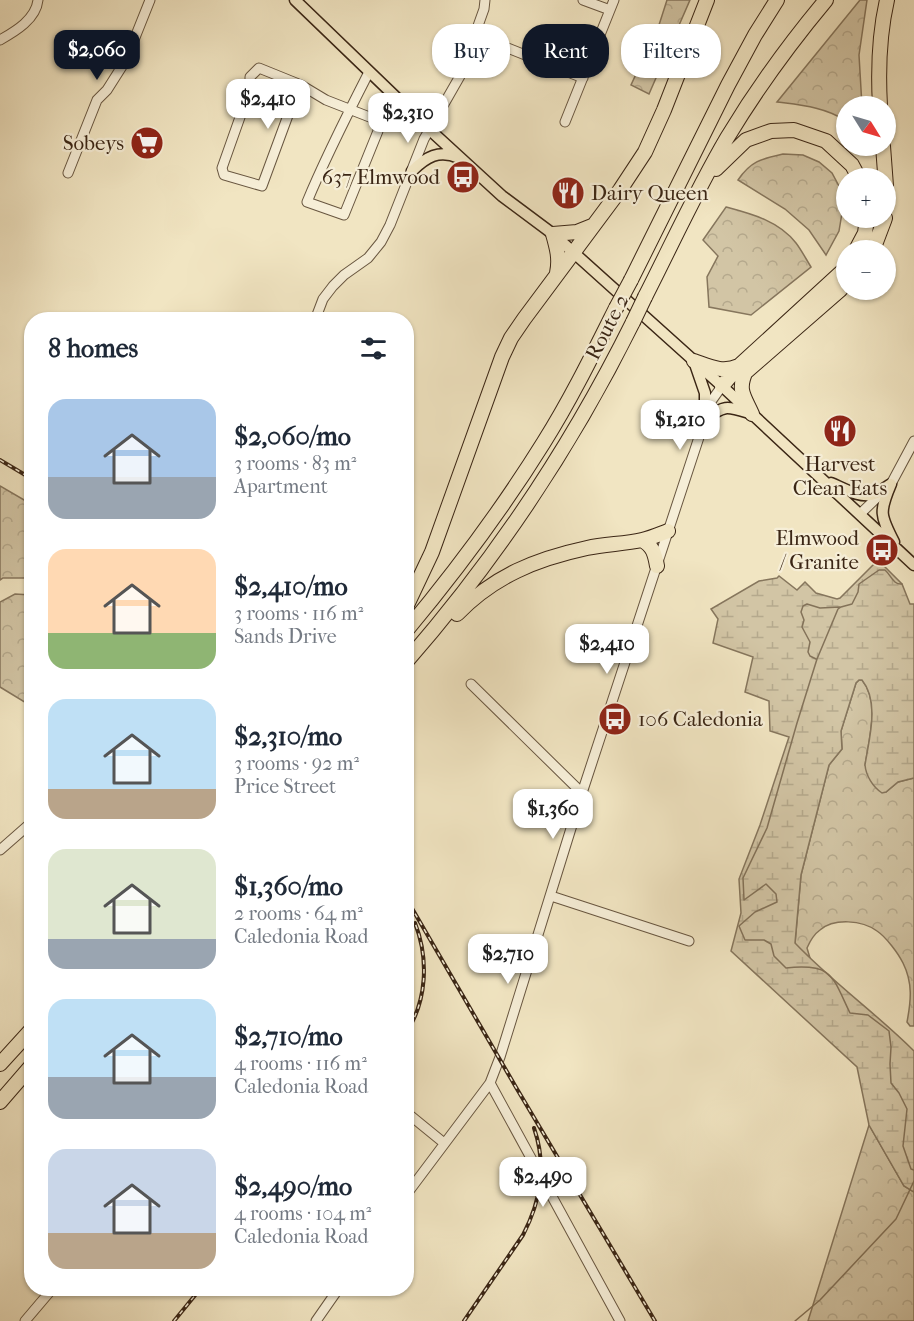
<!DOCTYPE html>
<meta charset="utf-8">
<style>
:root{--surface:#fff;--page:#f2f2f3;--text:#1f2937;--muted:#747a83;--accent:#111827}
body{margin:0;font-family:"IM FELL French Canon",serif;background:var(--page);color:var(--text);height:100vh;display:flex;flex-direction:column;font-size:22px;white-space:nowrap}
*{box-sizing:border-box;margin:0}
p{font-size:20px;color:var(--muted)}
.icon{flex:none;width:33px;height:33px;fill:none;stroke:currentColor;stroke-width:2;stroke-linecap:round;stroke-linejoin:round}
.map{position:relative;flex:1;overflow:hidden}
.drawer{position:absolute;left:24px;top:312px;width:390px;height:984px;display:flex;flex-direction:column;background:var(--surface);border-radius:24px;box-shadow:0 2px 4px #0004}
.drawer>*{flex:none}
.banner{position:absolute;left:432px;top:24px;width:392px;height:54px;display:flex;gap:12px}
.needle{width:39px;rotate:127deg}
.fabs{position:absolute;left:836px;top:96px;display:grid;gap:12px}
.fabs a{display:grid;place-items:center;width:60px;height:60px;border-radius:50%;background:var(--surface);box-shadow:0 2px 4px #0004;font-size:30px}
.price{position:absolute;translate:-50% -51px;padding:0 14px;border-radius:12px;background:#fff;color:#222;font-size:20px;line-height:39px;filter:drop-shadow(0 2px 3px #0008)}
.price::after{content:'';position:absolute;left:50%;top:36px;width:18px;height:14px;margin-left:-9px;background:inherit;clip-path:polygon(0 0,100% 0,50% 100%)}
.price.active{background:var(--accent);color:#fff}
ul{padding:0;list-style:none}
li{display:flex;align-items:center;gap:18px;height:150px;padding:0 24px}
li span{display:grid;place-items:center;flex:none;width:168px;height:120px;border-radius:18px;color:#555}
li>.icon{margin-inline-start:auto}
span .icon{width:72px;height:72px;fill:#fffc;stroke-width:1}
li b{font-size:26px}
h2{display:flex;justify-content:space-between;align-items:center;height:72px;padding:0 24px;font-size:26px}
.chip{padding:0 21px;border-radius:24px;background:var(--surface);box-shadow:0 2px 4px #0004;font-size:21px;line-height:54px}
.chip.active{background:var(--accent);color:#fff}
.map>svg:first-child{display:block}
.forest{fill:url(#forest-crowns);stroke:#86765d;stroke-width:1.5}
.wetland{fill:url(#wetland-marsh);stroke:#86765d;stroke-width:1.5}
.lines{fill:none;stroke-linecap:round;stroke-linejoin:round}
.stream{stroke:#837259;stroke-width:1.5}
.minor-casing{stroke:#685640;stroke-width:11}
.major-casing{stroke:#3b2615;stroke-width:13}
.highway-casing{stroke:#3b2615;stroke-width:16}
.minor{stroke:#f6eed7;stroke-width:9}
.major{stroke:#f1e5c2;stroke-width:10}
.highway{stroke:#f1e5c2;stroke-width:14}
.rail-casing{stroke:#3b2615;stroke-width:4}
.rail{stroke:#f6eed7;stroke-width:1.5;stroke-dasharray:4.5;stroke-linecap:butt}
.highway-bridge-casing{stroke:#3b2615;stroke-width:16;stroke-linecap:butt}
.highway-bridge{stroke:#f1e5c2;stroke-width:14}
.labels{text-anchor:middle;stroke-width:4.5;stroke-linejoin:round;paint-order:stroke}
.poi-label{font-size:21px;fill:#3b2615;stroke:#f6eed7;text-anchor:end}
.street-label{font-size:21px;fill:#3b2615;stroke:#f6eed7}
</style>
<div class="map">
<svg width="914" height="1321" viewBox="0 0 914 1321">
<defs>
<pattern id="forest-crowns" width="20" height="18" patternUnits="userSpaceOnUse" patternTransform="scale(1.5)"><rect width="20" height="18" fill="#d2c5a5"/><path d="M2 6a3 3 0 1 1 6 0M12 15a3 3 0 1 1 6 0" fill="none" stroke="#b5a98d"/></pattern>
<pattern id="wetland-marsh" width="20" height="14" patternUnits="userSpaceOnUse" patternTransform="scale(1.5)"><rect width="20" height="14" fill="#d2c5a5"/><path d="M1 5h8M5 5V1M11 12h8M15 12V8" fill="none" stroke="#b5a98d"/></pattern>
</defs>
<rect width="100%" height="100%" fill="#f1e5c2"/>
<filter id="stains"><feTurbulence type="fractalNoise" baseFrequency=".00333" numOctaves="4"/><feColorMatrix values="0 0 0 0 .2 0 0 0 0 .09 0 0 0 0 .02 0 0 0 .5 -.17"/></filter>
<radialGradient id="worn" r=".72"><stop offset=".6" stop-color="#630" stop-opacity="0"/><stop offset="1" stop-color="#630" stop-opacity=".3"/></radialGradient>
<path class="forest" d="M667,0H690L649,94L631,85L659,25Z
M860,0H867L859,55L862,106H846V121C826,107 800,105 777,102Z
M783,154L803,155L819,162L832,173L840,188L842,213L839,231L826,255L809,230L785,209L738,180C751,161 761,159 783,154Z
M726,207C752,214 779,221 796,243C802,251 806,259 811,267L751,315L709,307L707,277L718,256L703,240Z
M0,486L31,504V578H3L0,580Z
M15,594L31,595V706L0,687V602Z
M859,680H862C880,701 869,739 865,765L886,792L898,782L914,778V1026H910L907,1022C911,1001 913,983 903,963C898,953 886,937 877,931C862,920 834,918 820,930C813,935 810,941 807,948L810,958L795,944L801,875L829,765L842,749L841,731L856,683Z
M869,1125L904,1186L914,1192V1321H808Z"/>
<path class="wetland" d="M878,560L902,584L910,604H914V778L898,782L886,792L882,793C873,787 866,776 865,765C869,739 880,702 862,680H859L856,683L841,731L842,749L829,765L801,875L795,943C832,982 876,1013 914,1051V1192L904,1186L869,1125L857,1067L731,951L741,913L739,879L760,825L789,737L770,731L769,701L745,692L753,657L713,643L718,619L711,609L759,581L777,578L779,576L797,590L805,582L816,593L837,599L840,598Z"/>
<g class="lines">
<path class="stream" d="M902,584C893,585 891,575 885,570H879L859,584L858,592L852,604L841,607L838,609L817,659L797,723L767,828L743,878L744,900L766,884L776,894L777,902L755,912L739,926L745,940H764L771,944L774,956L786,968C833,963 832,976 850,1013L868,1015L889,1031L891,1047L890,1064L891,1083L899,1093L907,1109L903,1146L911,1169L914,1170
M816,659L810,656L808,652L810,642L802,627L804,620L801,612L803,606L807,604L820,608L840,607
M795,1321L820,1300L896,1219L914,1181"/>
<defs>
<path id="minor" d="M583,0L610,10
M475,35L583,78
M0,40C16,31 36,19 38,0
M301,85L290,110L262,186L224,175L222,168L250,89V77L259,68L301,85L326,100L372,118L378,124V131L344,215L307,202C325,158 347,115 369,72
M565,122L614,0
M68,173L97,100L107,90L126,60L150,0
M315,320L323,299L333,286L344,275L368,258L381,242L390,225L424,139L460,76L484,9L485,0
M860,514L891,484L914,441
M471,684L582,793
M0,850L32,822
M551,896L689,941
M490,1083L620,1321
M406,1112L444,1143
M406,1195L490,1083L500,1057L582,793L705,419L712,400L722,386
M25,1321L53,1288
M316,1321L339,1288"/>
<path id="major" d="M295,0L430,130L502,196L553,234L573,252L722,386L914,565
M412,171C426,157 439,149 459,158
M695,364L705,393V419
M705,419C725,405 726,406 749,413
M831,483C843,488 861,499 874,494C880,492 886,487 891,484
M891,484C879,512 880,515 894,542"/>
<path id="highway" d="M880,106C878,71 879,35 887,0
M883,146L886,186L885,208
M716,169L746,140L771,131L794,130L826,141L852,165L859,178
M856,250L865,233L867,218
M873,250L884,221L885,218
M557,273C560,259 557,248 553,234L577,232L592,226
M631,280L728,85L755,35L777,0
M645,297C672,244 697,189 727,138C756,90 790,43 826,0
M694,361C711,367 722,373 739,366
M746,371C737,390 744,396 752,414
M747,371L840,290L846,283
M722,386L739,366L846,268
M642,540C653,546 655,554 657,566
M406,607L432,552L502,357L511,338L524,319L620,190L645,152L664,110L707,0
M457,614C494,576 536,559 587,548C605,544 624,544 642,540C651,538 660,534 668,531
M406,631C456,571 503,508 544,442C571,399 593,354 616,308
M406,662C496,559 572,445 633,322
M0,1064L32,1029
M0,1102L32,1065"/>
</defs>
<use href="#minor" class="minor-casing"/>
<use href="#major" class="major-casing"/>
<use href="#highway" class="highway-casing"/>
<use href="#minor" class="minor"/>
<use href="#major" class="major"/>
<use href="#highway" class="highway"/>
<defs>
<path id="rail" d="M0,460L32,479
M406,898L517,1089L655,1321
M406,1033C427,1001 429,959 415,923
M174,1321L201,1288
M464,1321L523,1235C541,1200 547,1166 534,1128"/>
</defs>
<use href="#rail" class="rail-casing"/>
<use href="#rail" class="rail"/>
<defs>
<path id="highway-bridge" d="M616,308L631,280
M633,322L645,297"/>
</defs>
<use href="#highway-bridge" class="highway-bridge-casing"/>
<use href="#highway-bridge" class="highway-bridge"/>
</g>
<defs>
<symbol id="supermarket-disc" viewBox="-11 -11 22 22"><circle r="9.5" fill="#8f2418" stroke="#f6eed7"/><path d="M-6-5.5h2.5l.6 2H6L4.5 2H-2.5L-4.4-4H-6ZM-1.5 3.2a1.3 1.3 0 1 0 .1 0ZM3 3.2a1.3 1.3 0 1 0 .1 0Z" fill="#fff"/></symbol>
<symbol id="bus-disc" viewBox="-11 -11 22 22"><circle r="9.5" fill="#8f2418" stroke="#f6eed7"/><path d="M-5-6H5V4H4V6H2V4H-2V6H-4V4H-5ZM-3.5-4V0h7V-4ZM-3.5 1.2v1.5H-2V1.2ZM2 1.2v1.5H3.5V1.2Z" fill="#fff"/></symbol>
<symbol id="restaurant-disc" viewBox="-11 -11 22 22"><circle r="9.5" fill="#8f2418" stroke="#f6eed7"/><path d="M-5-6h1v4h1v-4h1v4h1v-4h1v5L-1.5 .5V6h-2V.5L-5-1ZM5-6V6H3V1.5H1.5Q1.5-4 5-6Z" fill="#fff"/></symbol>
</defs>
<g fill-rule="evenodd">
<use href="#supermarket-disc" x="128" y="124" width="38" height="38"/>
<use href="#bus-disc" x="444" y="158" width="38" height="38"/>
<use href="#restaurant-disc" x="549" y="174" width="38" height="38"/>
<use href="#restaurant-disc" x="821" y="412" width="38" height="38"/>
<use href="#bus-disc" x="863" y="531" width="38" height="38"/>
<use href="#bus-disc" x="596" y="700" width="38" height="38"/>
</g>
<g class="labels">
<g class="poi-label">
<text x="124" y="150">Sobeys</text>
<text x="440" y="184">637 Elmwood</text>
<text x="591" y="200" text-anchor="start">Dairy Queen</text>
<text x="840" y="471" text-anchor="middle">Harvest<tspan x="840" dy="24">Clean Eats</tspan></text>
<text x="859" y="545">Elmwood<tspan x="859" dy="24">/ Granite</tspan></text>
<text x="638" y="726" text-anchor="start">106 Caledonia</text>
</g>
<g class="street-label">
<text transform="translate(607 327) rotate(-63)" y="7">Route 2</text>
</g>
</g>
<rect width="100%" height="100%" filter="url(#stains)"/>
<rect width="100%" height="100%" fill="url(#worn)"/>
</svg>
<div class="fabs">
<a><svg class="needle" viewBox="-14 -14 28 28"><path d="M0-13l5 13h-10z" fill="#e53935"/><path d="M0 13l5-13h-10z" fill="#747a83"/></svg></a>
<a>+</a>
<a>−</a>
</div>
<b class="price active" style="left:97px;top:81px">$2,060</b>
<b class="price" style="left:268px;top:130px">$2,410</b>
<b class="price" style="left:408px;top:144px">$2,310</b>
<b class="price" style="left:680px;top:451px">$1,210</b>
<b class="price" style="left:607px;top:675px">$2,410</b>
<b class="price" style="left:553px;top:840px">$1,360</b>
<b class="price" style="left:508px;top:985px">$2,710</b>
<b class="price" style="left:543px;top:1208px">$2,490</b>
<div class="banner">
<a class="chip">Buy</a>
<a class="chip active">Rent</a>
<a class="chip">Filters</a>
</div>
<section class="drawer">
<h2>8 homes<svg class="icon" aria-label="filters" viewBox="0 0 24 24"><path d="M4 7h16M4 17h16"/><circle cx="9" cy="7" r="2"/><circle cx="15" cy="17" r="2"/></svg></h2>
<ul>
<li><span style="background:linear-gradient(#a9c7e8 65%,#9aa5b1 0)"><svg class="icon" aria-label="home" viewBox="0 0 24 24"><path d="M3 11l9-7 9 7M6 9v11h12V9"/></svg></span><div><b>$2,060/mo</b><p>3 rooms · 83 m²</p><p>Apartment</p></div></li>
<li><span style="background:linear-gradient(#ffd9b3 70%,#8fb573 0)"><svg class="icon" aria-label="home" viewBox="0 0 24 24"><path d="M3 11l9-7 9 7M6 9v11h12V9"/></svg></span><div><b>$2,410/mo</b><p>3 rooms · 116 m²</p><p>Sands Drive</p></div></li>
<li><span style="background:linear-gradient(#bfe0f5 75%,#b9a48a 0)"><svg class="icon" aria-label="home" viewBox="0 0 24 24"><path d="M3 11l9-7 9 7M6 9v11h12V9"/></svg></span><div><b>$2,310/mo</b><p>3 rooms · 92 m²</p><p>Price Street</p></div></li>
<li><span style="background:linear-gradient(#dfe7d0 75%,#9aa5b1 0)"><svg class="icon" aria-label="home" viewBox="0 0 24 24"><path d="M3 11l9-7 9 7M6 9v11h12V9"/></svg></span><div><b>$1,360/mo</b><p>2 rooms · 64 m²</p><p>Caledonia Road</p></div></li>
<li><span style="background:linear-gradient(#bfe0f5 65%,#9aa5b1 0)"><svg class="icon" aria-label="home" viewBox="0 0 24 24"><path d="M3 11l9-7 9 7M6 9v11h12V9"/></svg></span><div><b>$2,710/mo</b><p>4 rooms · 116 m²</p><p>Caledonia Road</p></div></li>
<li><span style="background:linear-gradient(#c9d6e8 70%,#b9a48a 0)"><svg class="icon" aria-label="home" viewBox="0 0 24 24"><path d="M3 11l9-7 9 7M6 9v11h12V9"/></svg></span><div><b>$2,490/mo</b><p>4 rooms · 104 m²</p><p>Caledonia Road</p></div></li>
</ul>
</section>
</div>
